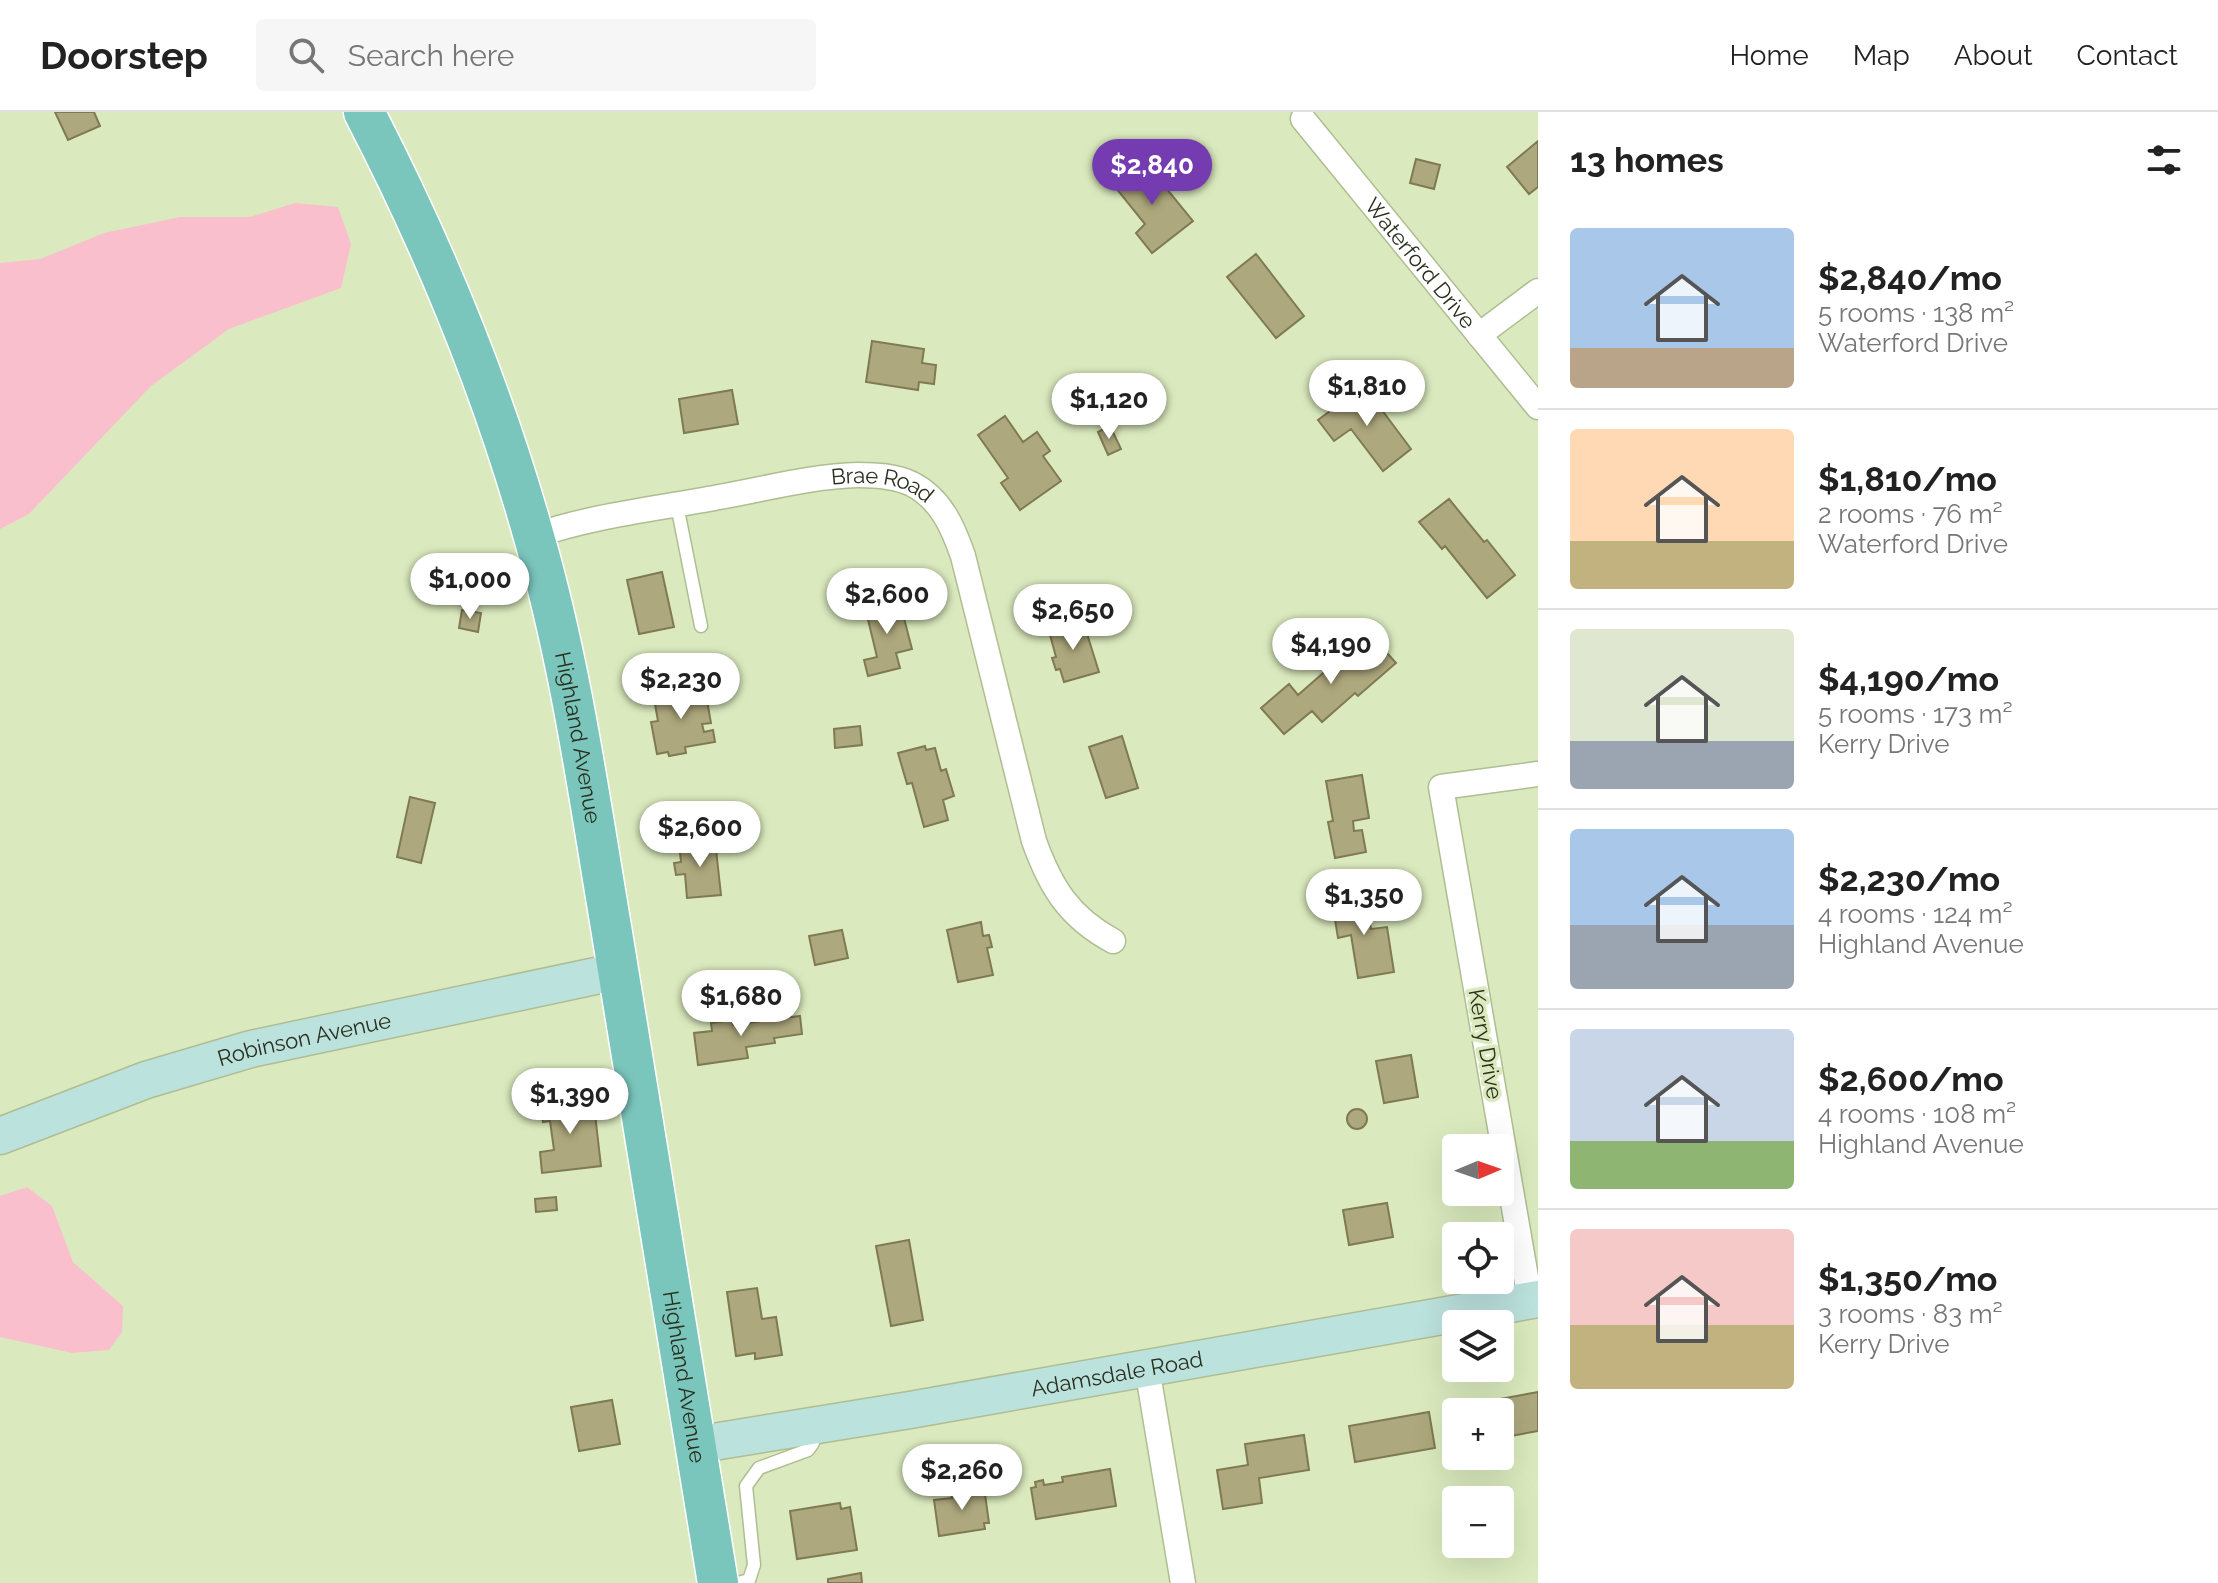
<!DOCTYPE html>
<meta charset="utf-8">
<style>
:root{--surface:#fff;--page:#f6f6f6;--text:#222;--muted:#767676;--line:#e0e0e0;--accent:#753bb1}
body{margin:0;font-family:Raleway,sans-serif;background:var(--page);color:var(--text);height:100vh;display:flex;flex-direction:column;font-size:30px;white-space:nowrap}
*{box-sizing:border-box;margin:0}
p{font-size:26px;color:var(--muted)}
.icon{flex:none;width:44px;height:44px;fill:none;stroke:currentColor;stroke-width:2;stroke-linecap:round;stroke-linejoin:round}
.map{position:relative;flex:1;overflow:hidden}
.details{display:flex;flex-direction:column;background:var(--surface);width:680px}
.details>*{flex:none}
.needle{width:52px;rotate:88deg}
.tools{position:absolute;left:1442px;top:1022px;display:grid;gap:16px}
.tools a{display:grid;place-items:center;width:72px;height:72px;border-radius:8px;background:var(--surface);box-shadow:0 8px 32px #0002;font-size:40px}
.price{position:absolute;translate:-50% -68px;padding:0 18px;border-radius:28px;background:#fff;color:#222;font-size:26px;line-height:52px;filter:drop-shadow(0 2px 4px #0008)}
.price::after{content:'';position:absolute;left:50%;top:48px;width:24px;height:18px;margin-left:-12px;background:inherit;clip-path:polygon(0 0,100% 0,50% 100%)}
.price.on{background:var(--accent);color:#fff}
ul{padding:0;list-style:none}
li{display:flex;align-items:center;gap:24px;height:200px;padding:0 32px}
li+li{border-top:2px solid var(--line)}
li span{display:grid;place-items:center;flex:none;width:224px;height:160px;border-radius:8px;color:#555}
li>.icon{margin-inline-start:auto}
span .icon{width:96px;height:96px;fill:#fffc;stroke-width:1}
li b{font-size:34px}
h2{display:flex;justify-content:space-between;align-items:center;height:96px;padding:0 32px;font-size:34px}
header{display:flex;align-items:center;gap:48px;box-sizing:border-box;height:112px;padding:0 40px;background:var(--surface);border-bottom:2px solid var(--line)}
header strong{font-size:38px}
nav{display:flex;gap:44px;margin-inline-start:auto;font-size:28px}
.search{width:560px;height:72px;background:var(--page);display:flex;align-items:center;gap:20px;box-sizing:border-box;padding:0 28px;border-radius:8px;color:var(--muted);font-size:30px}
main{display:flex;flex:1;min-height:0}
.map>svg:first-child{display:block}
.green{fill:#fabfcd}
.building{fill:#ada87d;stroke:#7f7a51;stroke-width:2}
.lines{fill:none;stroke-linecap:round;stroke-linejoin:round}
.lane-casing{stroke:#afbd93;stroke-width:15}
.street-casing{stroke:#afbd93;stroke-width:27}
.secondary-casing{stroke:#afbd93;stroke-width:39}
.primary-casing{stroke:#fff;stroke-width:43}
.lane{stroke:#fff;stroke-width:12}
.street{stroke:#fff;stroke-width:24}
.secondary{stroke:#bce2de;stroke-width:36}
.primary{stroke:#7ac5bc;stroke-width:40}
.labels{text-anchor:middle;stroke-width:7;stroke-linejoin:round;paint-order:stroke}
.street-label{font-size:22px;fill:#2a2f1e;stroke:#dbeabe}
</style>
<header>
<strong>Doorstep</strong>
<div class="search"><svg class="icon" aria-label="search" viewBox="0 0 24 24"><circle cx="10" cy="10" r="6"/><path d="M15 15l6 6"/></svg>Search here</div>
<nav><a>Home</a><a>Map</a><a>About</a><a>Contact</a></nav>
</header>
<main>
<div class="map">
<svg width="1538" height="1471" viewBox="0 0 1538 1471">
<rect width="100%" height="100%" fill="#dbeabe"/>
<path class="green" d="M295,91L338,95L351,132L341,176L229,217L151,274L29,402L0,417V151L40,147L104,121L180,105H250Z
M27,1075L52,1094L73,1150L123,1194L122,1220L109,1238L72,1241L0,1225V1084Z"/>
<path class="building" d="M55,0H94L100,14L68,28Z
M1538,29V75L1529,82L1507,55Z
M1416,47L1440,53L1434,77L1410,71Z
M1136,49L1158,76L1162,71L1193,109L1152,141L1136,121L1145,112L1111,70Z
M1256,142L1304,204L1276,226L1227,165Z
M872,229L924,237L922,251L936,253L934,272L919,270L918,278L866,270Z
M1364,274L1411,337L1383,359L1351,317L1334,329L1318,308Z
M732,278L738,312L684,321L679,287Z
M1005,304L1023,330L1037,320L1050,339L1043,344L1061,369L1020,398L1001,371L1008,366L978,323Z
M1110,314L1121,337L1108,343L1098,320Z
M1449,387L1484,430L1487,428L1515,463L1487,486L1445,434L1442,437L1419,410Z
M662,460L674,515L639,522L627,468Z
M899,487L912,537L896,541L900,556L868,564L864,548L877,545L865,495Z
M462,498L481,501L478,520L459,516Z
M1083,509L1099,560L1064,570L1060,557L1056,558L1052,546L1056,545L1049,519Z
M1369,521L1396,551L1358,584L1355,581L1322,610L1312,599L1284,622L1261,596L1289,572L1298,583Z
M687,575V580L705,577L711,611L702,612L704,620L713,618L715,630L685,635L686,641L669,644L668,640L657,642L651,610L658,609L653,581Z
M860,614L862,633L835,636L834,617Z
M1122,624L1138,676L1106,686L1089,635Z
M925,634L926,638L935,636L941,659L946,657L954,684L943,688L948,708L924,715L912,671L907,672L898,641Z
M1362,663L1369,706L1353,709L1354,719L1362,718L1366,740L1335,746L1328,710L1333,709L1326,669Z
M410,685L435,691L421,751L397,745Z
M715,728L721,783L687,786L685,762L676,763L674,751L681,750L679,732Z
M1365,783L1371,817L1387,815L1394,860L1358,866L1351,823L1338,826L1332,789Z
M981,810L983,824L989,823L992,835L987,836L993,863L958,870L947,818Z
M842,818L848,846L815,853L809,824Z
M800,904L802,922L774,926L775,931L746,935L748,946L698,953L694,921L712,919L711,911L732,908L733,913Z
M1411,943L1418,985L1384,991L1376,949Z
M583,985L585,1003L595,1002L601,1054L542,1061L540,1040L554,1038L550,1009L543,1010L540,990Z
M1347 1007a10 10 0 1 1 20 0a10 10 0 1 1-20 0Z
M556,1085L557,1098L536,1100L535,1087Z
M1387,1091L1393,1125L1349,1133L1343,1098Z
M909,1128L923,1208L891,1214L876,1134Z
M757,1176L762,1207L776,1205L782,1243L755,1247V1241L736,1244L727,1180Z
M1538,1280V1319L1500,1326V1300H1480L1478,1291Z
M612,1288L620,1332L579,1339L571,1295Z
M1429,1300L1435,1336L1355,1350L1349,1314Z
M1304,1323L1309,1358L1259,1366L1262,1391L1223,1397L1217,1358L1248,1353L1245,1332Z
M1110,1357L1116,1394L1036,1407L1031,1376L1036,1375L1035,1370L1043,1368L1044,1373L1063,1370L1062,1365Z
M984,1375L989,1411H984L985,1417L939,1424L934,1388L952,1386L951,1380Z
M840,1391L841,1397L850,1395L857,1438L797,1447L790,1399Z
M861,1461L862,1471H828V1467Z"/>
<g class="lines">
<defs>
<path id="lane" d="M677,393L701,514
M738,1471L749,1468L754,1453L746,1374L759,1356L808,1338L813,1331L811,1317"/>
<g id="street">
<path id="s1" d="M1303,7L1538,295"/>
<path d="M1479,223L1538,179"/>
<path id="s2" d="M534,424C594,403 657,397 719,385C765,377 812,364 858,363C876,363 895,364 912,372C941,387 953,415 963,444L1034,729C1051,776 1069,805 1113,829"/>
<path d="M1530,1188L1441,675L1538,662"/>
<path d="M1147,1256L1183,1471"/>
</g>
<g id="secondary">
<path id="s3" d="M0,1024L146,968L251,937L619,859"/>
<path id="s4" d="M695,1333L910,1298L1538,1187"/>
</g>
<g id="primary">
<path id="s5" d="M364,0C434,135 493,279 534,425C571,553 589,684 611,815C648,1033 682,1252 718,1471"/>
</g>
</defs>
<use href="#lane" class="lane-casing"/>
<use href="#street" class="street-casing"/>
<use href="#secondary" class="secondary-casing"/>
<use href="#primary" class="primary-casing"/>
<use href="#lane" class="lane"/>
<use href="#street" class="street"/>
<use href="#secondary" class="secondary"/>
<use href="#primary" class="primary"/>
</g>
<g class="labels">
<g class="street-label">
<text dy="8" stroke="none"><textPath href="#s1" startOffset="186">Waterford Drive</textPath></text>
<text dy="8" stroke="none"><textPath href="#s2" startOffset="356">Brae Road</textPath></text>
<text dy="8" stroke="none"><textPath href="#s5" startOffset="664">Highland Avenue</textPath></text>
<text dy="8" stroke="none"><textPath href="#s3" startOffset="320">Robinson Avenue</textPath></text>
<text transform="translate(1486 932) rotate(80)" y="8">Kerry Drive</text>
<text dy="8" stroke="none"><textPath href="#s4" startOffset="428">Adamsdale Road</textPath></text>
<text dy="8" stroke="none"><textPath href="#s5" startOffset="1312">Highland Avenue</textPath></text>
</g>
</g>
</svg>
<div class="tools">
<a><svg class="needle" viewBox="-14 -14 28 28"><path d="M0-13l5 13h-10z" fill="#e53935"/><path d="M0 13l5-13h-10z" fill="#767676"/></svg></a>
<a><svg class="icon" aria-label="locate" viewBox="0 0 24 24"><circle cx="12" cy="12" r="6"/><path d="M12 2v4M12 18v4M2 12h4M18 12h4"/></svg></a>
<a><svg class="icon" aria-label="layers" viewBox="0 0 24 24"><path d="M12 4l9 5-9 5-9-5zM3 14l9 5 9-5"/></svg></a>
<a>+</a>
<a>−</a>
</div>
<b class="price on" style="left:1152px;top:95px">$2,840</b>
<b class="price" style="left:1367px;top:316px">$1,810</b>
<b class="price" style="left:1109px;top:329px">$1,120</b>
<b class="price" style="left:470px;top:509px">$1,000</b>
<b class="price" style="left:887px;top:524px">$2,600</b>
<b class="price" style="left:1073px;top:540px">$2,650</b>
<b class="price" style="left:1331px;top:574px">$4,190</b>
<b class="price" style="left:681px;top:609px">$2,230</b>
<b class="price" style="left:700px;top:757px">$2,600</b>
<b class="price" style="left:1364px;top:825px">$1,350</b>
<b class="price" style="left:741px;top:926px">$1,680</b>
<b class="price" style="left:570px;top:1024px">$1,390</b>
<b class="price" style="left:962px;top:1400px">$2,260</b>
</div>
<section class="details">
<h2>13 homes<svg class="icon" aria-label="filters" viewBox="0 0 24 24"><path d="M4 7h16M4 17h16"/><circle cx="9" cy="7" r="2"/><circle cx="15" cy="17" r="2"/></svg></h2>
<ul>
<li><span style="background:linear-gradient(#a9c7e8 75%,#b9a48a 0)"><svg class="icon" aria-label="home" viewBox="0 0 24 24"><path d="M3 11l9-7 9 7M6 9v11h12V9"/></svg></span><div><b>$2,840/mo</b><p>5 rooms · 138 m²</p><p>Waterford Drive</p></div></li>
<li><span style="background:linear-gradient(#ffd9b3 70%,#c2b280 0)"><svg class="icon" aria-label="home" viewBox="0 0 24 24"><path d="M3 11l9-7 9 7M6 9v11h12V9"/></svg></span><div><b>$1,810/mo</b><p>2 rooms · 76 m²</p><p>Waterford Drive</p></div></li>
<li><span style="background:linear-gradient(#dfe7d0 70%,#9aa5b1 0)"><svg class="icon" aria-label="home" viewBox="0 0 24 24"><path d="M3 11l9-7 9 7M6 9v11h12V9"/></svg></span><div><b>$4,190/mo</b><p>5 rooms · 173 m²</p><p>Kerry Drive</p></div></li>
<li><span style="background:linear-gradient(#a9c7e8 60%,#9aa5b1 0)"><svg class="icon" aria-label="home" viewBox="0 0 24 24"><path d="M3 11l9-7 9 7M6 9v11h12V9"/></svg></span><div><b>$2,230/mo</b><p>4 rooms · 124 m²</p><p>Highland Avenue</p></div></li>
<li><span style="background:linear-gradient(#c9d6e8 70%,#8fb573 0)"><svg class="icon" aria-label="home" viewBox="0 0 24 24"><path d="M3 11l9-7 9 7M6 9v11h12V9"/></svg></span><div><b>$2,600/mo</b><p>4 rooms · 108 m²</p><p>Highland Avenue</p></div></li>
<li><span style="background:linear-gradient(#f6c9c9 60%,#c2b280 0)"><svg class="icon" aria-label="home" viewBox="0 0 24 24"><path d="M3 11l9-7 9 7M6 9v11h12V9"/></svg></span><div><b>$1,350/mo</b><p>3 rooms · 83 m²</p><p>Kerry Drive</p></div></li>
</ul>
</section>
</main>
